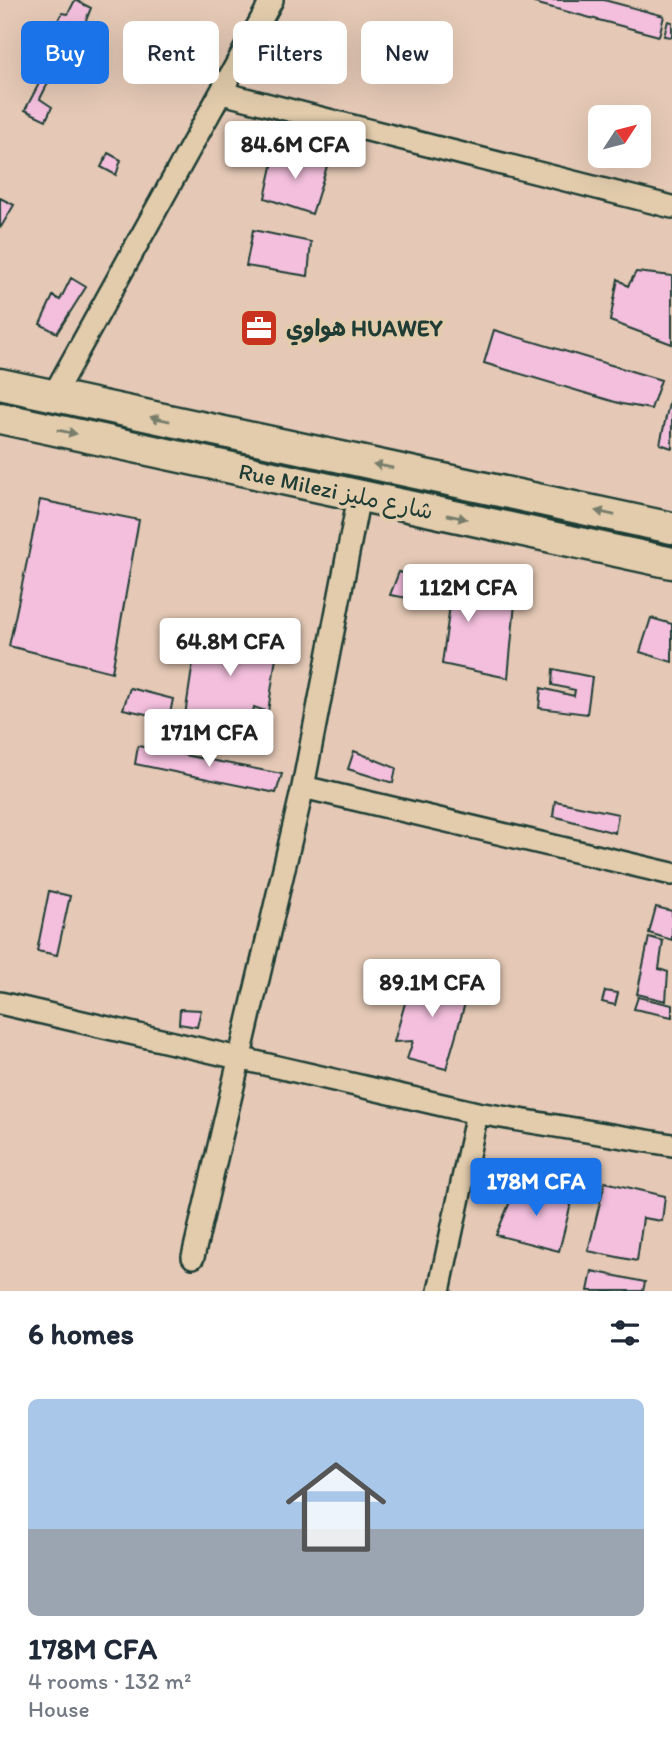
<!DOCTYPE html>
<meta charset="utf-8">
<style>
:root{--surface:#fff;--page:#f2f2f3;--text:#1f2937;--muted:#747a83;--line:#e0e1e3;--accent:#1a73e8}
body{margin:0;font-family:Itim,"Playpen Sans Arabic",sans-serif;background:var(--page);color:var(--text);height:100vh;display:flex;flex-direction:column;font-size:26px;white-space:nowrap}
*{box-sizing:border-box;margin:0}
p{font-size:23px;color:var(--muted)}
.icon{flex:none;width:38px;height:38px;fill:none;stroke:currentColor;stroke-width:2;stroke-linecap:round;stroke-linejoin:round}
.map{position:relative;height:1291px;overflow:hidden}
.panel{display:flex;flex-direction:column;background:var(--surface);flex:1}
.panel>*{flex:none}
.hud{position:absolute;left:21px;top:21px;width:630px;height:63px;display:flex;gap:14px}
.needle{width:46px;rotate:54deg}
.controls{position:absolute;left:588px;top:105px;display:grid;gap:14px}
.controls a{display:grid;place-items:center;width:63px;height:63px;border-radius:10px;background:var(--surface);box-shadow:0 7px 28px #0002;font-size:35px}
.price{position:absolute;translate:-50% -60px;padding:0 16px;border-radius:7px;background:#fff;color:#222;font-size:23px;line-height:46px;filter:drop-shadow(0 2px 4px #0008)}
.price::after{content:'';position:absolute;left:50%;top:42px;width:21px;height:16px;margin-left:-10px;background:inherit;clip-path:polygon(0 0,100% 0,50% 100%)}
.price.on{background:var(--accent);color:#fff}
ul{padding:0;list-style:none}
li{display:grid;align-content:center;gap:14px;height:371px;padding:0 28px}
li+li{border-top:2px solid var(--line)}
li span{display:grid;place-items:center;height:217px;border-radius:10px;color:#555}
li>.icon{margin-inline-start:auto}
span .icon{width:126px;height:126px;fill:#fffc;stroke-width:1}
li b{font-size:30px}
h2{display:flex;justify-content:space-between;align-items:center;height:84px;padding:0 28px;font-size:30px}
.pill{padding:0 24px;border-radius:10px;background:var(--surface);box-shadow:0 7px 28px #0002;font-size:24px;line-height:63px}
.pill.on{background:var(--accent);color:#fff}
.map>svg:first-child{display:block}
.building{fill:#f3bfdd;stroke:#1f3d34;stroke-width:2}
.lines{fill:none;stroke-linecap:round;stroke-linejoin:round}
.street-casing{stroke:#1f3d34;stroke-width:26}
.secondary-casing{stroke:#1f3d34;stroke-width:35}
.street{stroke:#e2ccac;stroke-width:21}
.secondary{stroke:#e2ccac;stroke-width:30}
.oneway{fill:#777d6a}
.labels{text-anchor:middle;stroke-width:7;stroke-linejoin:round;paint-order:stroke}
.poi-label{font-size:23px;font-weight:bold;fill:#1f3d34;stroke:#e2ccac;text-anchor:start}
.street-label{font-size:23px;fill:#1f3d34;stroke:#e2ccac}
</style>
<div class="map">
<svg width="672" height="1291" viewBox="0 0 672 1291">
<rect width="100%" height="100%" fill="#e5c9b6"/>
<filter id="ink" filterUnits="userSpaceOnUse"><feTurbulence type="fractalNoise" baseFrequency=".0143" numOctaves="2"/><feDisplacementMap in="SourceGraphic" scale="14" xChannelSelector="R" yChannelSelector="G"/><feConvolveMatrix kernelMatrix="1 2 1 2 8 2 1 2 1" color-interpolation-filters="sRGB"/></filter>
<g filter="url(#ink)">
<path class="building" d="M75,0L91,8L78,40L55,27L62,13L68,14Z
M535,0H604L664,16L659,36L534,3Z
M668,21L672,22V37L664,36Z
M43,76L50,79L40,99L52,107L46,120L25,110Z
M276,148L327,166L312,214L265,198Z
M108,153L121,160L116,175L101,167Z
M0,198L14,205L1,227L0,226Z
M253,230L311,242L308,276L246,266Z
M636,272L672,276V344L610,321L618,279L628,286Z
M71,278L86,287L57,333L40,324L53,296L60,300Z
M494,330L661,380L651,409L622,404L484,363Z
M672,390V448L660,444Z
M40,500L139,520L112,672L9,646Z
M399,572L515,603L508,678L442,664L450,605L390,595Z
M651,618L672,624V662L640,652Z
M199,622L279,637L268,712L254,707L248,738L184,722Z
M553,669L592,677L587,714L539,708L541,688L574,696L575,690L552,685Z
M130,688L173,699L169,719L123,709Z
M138,746L282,774L276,793L135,764Z
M354,751L396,768L393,783L348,769Z
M555,801L618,814L615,833L553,816Z
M49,891L70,896L57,955L37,951Z
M656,907L672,911V940L649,933Z
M649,937L663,941L659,969L668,972L666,1001L637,994Z
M418,972L470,986L446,1069L407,1059L413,1041L394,1042L407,996L418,999L420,987L410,986Z
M605,991L618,993L615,1005L602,1002Z
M638,997L672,1005V1017L634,1009Z
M180,1009L201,1010L197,1027L179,1024Z
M605,1182L665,1196L662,1221L643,1218L637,1261L588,1251Z
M517,1185L572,1200L559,1251L496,1235Z
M592,1271L645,1282L643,1291H588Z"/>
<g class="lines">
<defs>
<path id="street" d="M222,93L672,207
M53,396L272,0
M303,787L672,874
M0,1003L477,1113L672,1145
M193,1257L303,787L359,496
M439,1291L477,1113"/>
<path id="secondary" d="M0,384L672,528
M0,418L672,563"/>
</defs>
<use href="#street" class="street-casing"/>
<use href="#secondary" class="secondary-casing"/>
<use href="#street" class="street"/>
<use href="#secondary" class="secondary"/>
</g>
<defs><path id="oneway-solid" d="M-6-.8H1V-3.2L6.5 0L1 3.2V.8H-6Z" transform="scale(1.75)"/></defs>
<g class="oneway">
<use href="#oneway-solid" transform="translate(160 419) rotate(-168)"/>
<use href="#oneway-solid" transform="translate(67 432) rotate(12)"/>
<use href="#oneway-solid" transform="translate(383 466) rotate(-168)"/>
<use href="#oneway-solid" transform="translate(605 513) rotate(-167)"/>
<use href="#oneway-solid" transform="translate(457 517) rotate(12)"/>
</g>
</g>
<defs>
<symbol id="office-square" viewBox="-11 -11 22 22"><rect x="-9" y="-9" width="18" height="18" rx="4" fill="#c8321e" stroke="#e2ccac"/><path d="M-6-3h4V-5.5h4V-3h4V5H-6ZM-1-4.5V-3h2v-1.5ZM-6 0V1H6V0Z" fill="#fff"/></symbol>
</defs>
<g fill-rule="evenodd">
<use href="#office-square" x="237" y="306" width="44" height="44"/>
</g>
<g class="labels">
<g class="poi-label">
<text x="286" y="336">هواوي HUAWEY</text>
</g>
<g class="street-label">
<text transform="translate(336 491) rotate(12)" y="8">Rue Milezi شارع مليز</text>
</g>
</g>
</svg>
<div class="controls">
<a><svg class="needle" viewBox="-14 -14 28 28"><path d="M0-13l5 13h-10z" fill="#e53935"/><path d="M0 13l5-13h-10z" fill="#747a83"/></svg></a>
</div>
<b class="price" style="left:295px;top:181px">84.6M CFA</b>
<b class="price" style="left:468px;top:624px">112M CFA</b>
<b class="price" style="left:230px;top:678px">64.8M CFA</b>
<b class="price" style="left:209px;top:769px">171M CFA</b>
<b class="price" style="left:432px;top:1019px">89.1M CFA</b>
<b class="price on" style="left:536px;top:1218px">178M CFA</b>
<div class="hud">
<a class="pill on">Buy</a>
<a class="pill">Rent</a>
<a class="pill">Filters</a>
<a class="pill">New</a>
</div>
</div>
<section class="panel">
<h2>6 homes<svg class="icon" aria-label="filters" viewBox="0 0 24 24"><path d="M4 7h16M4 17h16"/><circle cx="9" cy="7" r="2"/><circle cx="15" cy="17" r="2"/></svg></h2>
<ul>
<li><span style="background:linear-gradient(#a9c7e8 60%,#9aa5b1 0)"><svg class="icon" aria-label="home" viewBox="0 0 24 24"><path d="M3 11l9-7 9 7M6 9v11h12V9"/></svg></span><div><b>178M CFA</b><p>4 rooms · 132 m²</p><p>House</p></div></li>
</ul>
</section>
